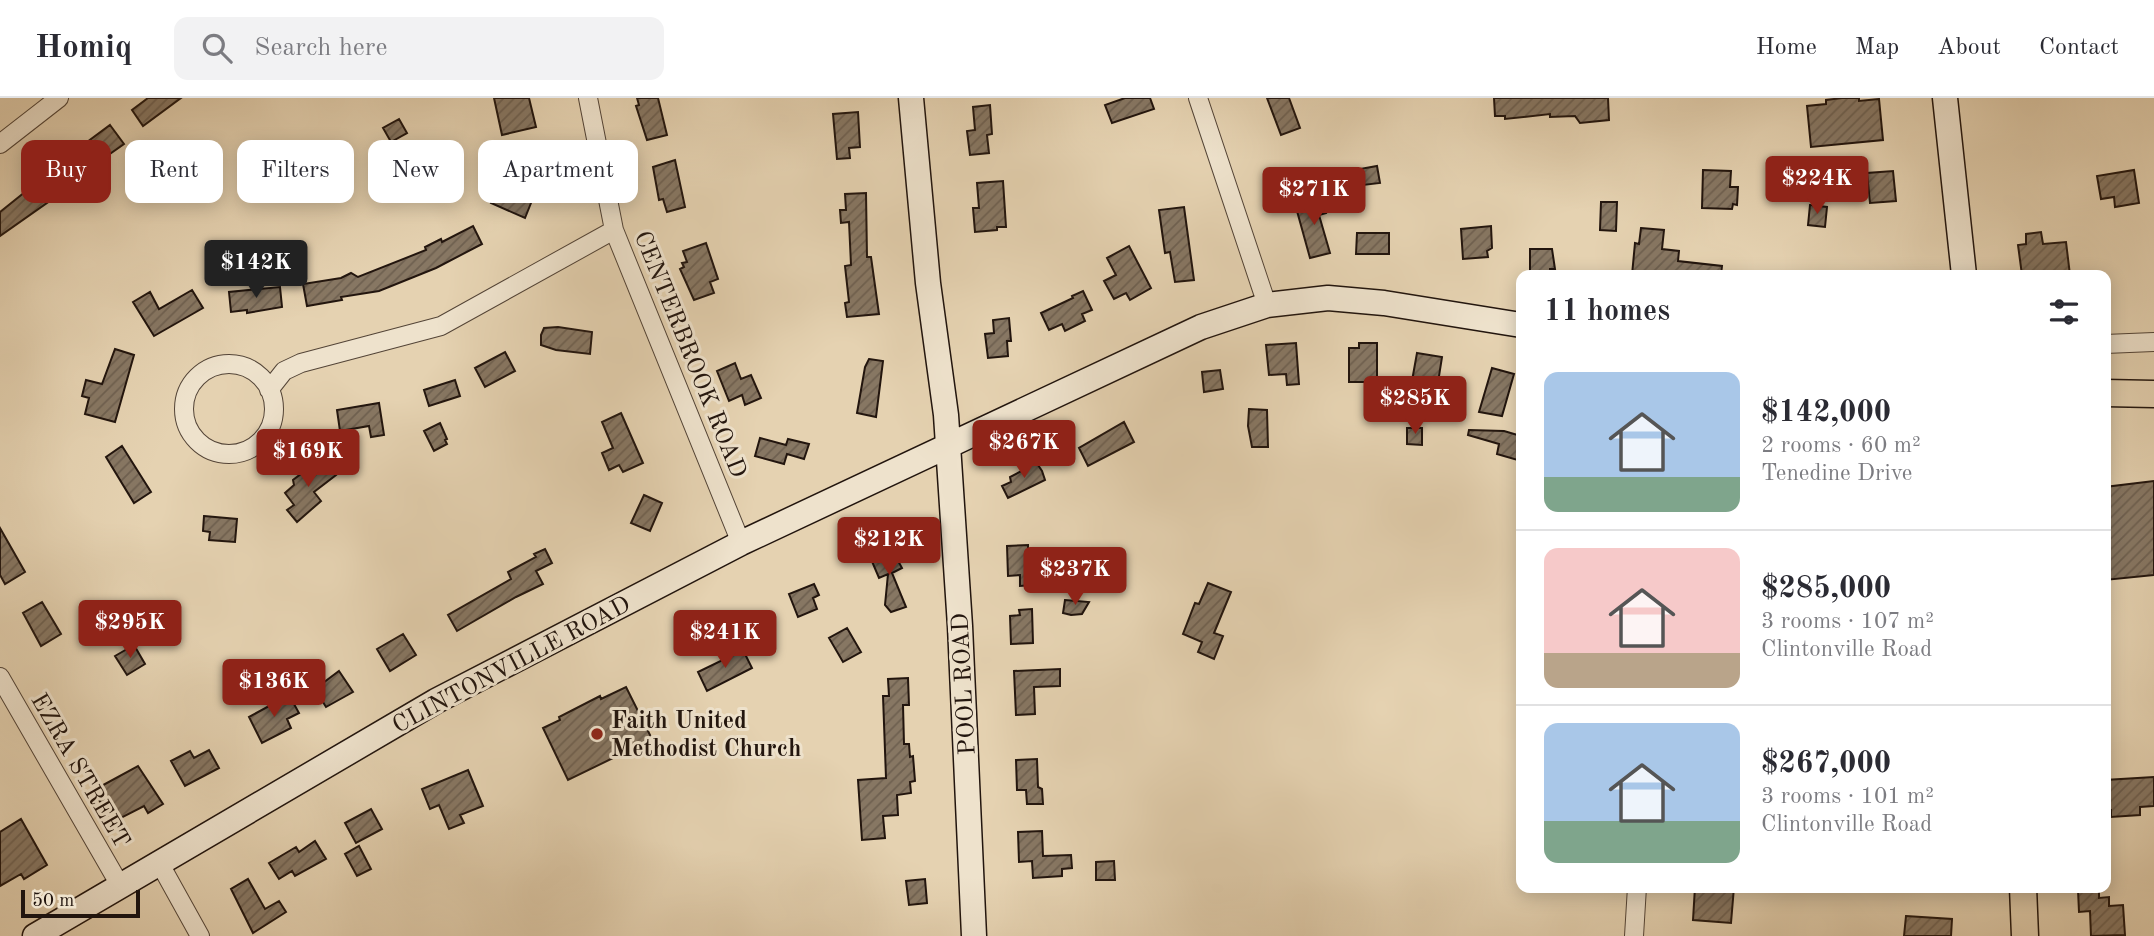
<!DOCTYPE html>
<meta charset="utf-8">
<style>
:root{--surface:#fff;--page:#f2f2f3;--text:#2b2b33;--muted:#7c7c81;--line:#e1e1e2;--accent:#8f2418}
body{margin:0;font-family:"Old Standard TT",serif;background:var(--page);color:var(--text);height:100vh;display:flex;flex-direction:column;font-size:26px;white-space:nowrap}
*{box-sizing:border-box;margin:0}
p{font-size:23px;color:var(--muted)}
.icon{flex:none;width:38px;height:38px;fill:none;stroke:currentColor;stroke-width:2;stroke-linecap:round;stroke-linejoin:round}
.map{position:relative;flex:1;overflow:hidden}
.sheet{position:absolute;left:1516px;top:172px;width:595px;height:623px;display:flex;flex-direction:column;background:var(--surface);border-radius:14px;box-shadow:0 4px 18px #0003}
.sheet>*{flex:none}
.guide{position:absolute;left:21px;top:42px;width:665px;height:63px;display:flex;gap:14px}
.scale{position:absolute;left:21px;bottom:18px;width:119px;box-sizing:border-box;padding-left:7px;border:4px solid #22150e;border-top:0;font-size:19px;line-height:24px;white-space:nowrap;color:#22150e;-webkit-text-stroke:5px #eee2cc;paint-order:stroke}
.price{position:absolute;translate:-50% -60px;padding:0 16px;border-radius:7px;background:var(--accent);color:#fff;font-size:23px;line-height:46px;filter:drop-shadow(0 2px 4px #0008)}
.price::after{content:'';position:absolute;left:50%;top:42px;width:21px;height:16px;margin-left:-10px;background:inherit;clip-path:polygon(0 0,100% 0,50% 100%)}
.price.selected{background:#222;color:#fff}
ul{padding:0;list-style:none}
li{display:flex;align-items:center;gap:21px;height:175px;padding:0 28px}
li+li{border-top:2px solid var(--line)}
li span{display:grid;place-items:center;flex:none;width:196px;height:140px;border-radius:14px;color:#555}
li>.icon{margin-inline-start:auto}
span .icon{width:84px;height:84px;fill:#fffc;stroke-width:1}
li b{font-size:30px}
h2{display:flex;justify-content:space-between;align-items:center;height:84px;padding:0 28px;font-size:30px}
.chip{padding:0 24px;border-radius:14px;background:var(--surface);box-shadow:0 4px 18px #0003;font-size:24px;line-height:63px}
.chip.selected{background:var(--accent);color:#fff}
header{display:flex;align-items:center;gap:42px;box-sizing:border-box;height:98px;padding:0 35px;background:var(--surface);border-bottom:2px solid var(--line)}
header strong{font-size:33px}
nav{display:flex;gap:38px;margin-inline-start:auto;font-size:24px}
.search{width:490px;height:63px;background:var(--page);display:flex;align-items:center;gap:18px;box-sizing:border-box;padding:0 24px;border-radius:14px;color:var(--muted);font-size:26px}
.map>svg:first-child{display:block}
.building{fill:url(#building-hatch);stroke:#22150e;stroke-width:2}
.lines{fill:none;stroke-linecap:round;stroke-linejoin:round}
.street-casing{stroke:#534437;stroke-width:20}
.secondary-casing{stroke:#22150e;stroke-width:27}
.primary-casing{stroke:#22150e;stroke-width:29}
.street{stroke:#eee2cc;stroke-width:18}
.secondary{stroke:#eee2cc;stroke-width:24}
.primary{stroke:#e5d2b1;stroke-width:26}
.poi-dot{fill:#8f2418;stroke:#eee2cc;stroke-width:2.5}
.labels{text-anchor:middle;stroke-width:6;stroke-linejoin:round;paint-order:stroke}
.street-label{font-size:24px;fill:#22150e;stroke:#eee2cc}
.poi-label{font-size:24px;font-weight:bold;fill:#22150e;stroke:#eee2cc;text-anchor:start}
</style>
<header>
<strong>Homiq</strong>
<div class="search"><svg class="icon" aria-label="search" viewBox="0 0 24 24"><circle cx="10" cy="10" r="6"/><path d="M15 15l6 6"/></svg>Search here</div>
<nav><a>Home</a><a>Map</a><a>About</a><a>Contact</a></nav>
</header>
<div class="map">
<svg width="2154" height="838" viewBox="0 0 2154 838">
<defs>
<pattern id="building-hatch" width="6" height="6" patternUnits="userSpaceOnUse" patternTransform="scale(1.75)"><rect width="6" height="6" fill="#877763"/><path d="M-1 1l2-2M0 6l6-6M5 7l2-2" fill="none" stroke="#6e6050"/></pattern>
</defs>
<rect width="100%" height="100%" fill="#e5d2b1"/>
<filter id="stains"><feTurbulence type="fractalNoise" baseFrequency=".00286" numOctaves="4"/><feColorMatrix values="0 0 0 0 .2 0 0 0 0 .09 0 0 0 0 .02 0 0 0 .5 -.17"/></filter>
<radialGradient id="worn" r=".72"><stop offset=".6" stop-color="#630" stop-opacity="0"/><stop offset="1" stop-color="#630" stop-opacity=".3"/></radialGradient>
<path class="building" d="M148,0H181L143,28L132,12Z
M494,0H529L536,29L502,37Z
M637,0H658L667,37L647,42L636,8L639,7Z
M1125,0H1150L1154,11L1112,25L1105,7Z
M1267,0H1289L1300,30L1281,37Z
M1494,0H1608L1609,22L1580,25L1575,18L1550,19V16L1505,21V18H1495Z
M1842,0H1859V3L1879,1L1883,42L1811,49L1807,8L1826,6V2Z
M990,7L992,36L987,37L989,55L970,57L967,33L975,32L973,9Z
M858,14L860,49L849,50L850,60L837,61L833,16Z
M399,21L407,35L391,44L383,30Z
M110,27L124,46L84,74L71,56Z
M1774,61L1819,63L1817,93L1773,92Z
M675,62L685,109L667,114L663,101L659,102L653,69Z
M525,66L542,74L535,88L537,90L525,120L491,105L497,90L511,96Z
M1377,68L1380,85L1363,87L1360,71Z
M1703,72L1731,73L1730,89H1738L1737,107L1733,106L1732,111L1702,110Z
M2134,72L2139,105L2115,109L2114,99L2101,101L2097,78Z
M1893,73L1896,103L1870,105L1867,75Z
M50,74L64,93L0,138V114Z
M1003,83L1006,129H997V132L975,134L973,110H979L977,85Z
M866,95L867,159H871L879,216L847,219L845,205L849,204L845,168L851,167L849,124L841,125L840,112H846L845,96Z
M1321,98L1326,115L1319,117L1330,155L1310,160L1297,113L1307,111L1304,102Z
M1601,104H1617L1616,133L1600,132Z
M1810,107L1827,109L1825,129L1808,127Z
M1184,109L1194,182L1175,184L1170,154L1165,155L1159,112Z
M473,128L482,146L436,170L379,193L341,199L342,202L307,208L303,186L341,180L351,175L358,179L426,152L425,149L441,141L442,144Z
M1491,128L1492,150L1487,153L1488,159L1463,161L1461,131Z
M1641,130L1664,132L1662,151L1679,153L1678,163L1722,168L1721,177H1632L1635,145L1639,146Z
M2041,134L2043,146L2066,144L2070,177H2022L2018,147L2026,146V136Z
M1357,135H1389V156H1356Z
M706,145L718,181L710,184L714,195L694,202L680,171L684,169L682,165L687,164L683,153Z
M1129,148L1151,190L1130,202L1126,195L1114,201L1104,183L1116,177L1107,160Z
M1530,151H1552L1555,171H1550V177H1530Z
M280,189L282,209L247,215V212L231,214L229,194Z
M192,192L203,210L154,238L133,204L150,194L159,211Z
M1083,193L1092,212L1082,216L1085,223L1065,233L1062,226L1049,232L1041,215L1073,200L1072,198Z
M1009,220L1011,243H1007L1008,258L988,260L985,236L994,235L993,222Z
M558,229L592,234L590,256L556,252L541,247V237L544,230Z
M1296,245L1299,286L1287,287L1286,276L1269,277L1266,247Z
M1359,245H1377V299L1365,300V284H1349V250H1359Z
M115,251L134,257L115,324L85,316L89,300L82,298L86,282L102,286Z
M505,254L515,273L485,289L475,270Z
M1417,255L1442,259L1437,291L1428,290L1426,306L1414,304L1415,295L1410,294Z
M869,261L883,263L876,319L857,315L865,269Z
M735,265L741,281L751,277L761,300L745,307L742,297L729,303L717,273Z
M1492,270L1514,276L1502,318L1479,314Z
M1220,272L1223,291L1204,294L1202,274Z
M455,282L460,298L429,308L424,292Z
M379,305L384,337L371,339L369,328L340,333L337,312Z
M1249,311L1267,312L1268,349H1252L1248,328Z
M621,315L643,365L623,374L619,367L609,372L602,355L613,350L602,324Z
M1124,324L1134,344L1088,368L1079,350Z
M440,325L447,341L445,342L447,346L434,353L424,333Z
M1407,330H1422V347L1407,346Z
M1469,332L1504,333L1521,338V363L1497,356L1499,346L1468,337Z
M760,340L786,347L788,341L809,346L804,361L787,356L784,366L755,358Z
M122,348L151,394L134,405L106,359Z
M1032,358L1042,373L1045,382L1008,400L1002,388L1011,384L1010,379L1029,369Z
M322,360L336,377L314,394L321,403L297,424L287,412L294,407L285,395L294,387L293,382Z
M2154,383V477L2105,482V389Z
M644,397L662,405L650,433L631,425Z
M204,418L237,421L235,444L209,442L210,434L203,433Z
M0,430L25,474L5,486L0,477Z
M1028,447V452H1030L1032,487L1020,488V477L1008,478L1007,448Z
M890,448L902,470L892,475L906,509L891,514L885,507L888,476L879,480L871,461L876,459L874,455Z
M545,451L552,465L536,473L543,486L516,499L457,533L448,517L511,481L508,474L536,459L534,456Z
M1208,485L1231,494L1214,535L1223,538L1214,561L1198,554L1202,544L1183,536L1195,505L1199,506Z
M814,486L819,497L813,500L817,511L798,519L789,496Z
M1065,502L1089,504L1082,516L1071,517L1063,515Z
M42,504L61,536L41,548L23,515Z
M1032,511L1033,545L1011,546L1010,518L1020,517L1019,512Z
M847,530L861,554L843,564L829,540Z
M403,536L416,557L390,573L377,551Z
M134,547L145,566L127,577L115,558Z
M743,552L752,570L707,593L698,574Z
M1060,571V588L1034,589L1035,616L1016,617L1014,573Z
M339,573L353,594L326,609L315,591Z
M908,580L909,607H903L904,646H909L910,659L913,658L915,683L910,684L911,695L897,697L898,717L883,718L885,740L862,742L858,682L886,680L883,598H889L888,581Z
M626,589L652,641L568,682L543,630L560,622L559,619L600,598L601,601Z
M289,597L299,615L287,621L291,630L262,645L249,619Z
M209,652L219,670L185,688L171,663L190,653L194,660Z
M1037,661L1038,689L1042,691L1043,706H1027L1026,692H1017L1016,662Z
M138,668L163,706L148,715L144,708L111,725L94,692Z
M468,672L483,708L460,717L464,725L449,731L439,707L430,711L422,691Z
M2154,679V708L2140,709V717L2111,719V712H2105V682Z
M371,711L382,731L356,745L345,725Z
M21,721L47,767L24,781L21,776L0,788V734Z
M1042,733L1043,758L1071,757L1072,770L1062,771V778L1033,780L1032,763L1019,764L1018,734Z
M315,743L326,761L295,778L292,773L279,781L269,765L296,749L299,754Z
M359,748L371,771L357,778L345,756Z
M1114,763L1115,782H1096V764Z
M248,781L265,811L279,803L286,814L253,835L231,791Z
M925,781L927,805L909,807L906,783Z
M1695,789H1734L1731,825L1693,822Z
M2099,791V800L2109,799V808L2123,807L2125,837L2091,838L2090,813L2079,814L2078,792Z
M1906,818L1952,821L1951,838H1904Z"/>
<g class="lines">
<defs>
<path id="street" d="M588,0L614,132L741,445
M1198,0L1267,207
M0,46L59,0
M2105,246L2154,244
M184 311a45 45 0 1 1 90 0a45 45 0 1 1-90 0Z
M269,292L284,273L301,265L441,228L614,132
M0,579L121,789
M160,766L200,838
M1634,838L1637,789"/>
<path id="secondary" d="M911,0L928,185L946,317L960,528L974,838
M1945,0L1964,177
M35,838L436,603L741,445L1201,229L1267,207L1328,200L1384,205L1521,227"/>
<path id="primary" d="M2105,295L2154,296
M2023,789L2025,838"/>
</defs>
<use href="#street" class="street-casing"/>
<use href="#secondary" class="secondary-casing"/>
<use href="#primary" class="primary-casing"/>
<use href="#street" class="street"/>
<use href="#secondary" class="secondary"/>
<use href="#primary" class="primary"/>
</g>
<circle class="poi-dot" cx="597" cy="636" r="7"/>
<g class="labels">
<g class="street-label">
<text transform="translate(691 256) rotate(68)" y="8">CENTERBROOK ROAD</text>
<text transform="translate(511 566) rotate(-28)" y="8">CLINTONVILLE ROAD</text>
<text transform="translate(963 586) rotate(-93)" y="8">POOL ROAD</text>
<text transform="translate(81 672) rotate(60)" y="8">EZRA STREET</text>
</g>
<g class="poi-label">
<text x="611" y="630">Faith United<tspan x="611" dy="28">Methodist Church</tspan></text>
</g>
</g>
<rect width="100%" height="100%" filter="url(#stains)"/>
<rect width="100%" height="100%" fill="url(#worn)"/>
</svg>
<div class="scale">50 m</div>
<b class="price" style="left:1817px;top:118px">$224K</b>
<b class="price" style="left:1314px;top:129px">$271K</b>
<b class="price selected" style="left:256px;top:202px">$142K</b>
<b class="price" style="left:1415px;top:338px">$285K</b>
<b class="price" style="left:1024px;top:382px">$267K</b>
<b class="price" style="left:308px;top:391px">$169K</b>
<b class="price" style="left:889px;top:479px">$212K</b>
<b class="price" style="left:1075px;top:509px">$237K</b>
<b class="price" style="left:130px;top:562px">$295K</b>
<b class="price" style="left:725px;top:572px">$241K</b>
<b class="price" style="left:274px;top:621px">$136K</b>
<div class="guide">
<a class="chip selected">Buy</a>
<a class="chip">Rent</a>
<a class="chip">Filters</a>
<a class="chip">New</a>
<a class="chip">Apartment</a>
</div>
<section class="sheet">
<h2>11 homes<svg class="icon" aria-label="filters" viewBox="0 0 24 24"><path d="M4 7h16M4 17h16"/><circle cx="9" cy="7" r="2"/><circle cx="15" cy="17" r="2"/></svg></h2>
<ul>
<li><span style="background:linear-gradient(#a9c7e8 75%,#7fa58c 0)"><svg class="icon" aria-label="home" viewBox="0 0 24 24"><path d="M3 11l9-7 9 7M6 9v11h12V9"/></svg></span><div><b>$142,000</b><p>2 rooms · 60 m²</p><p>Tenedine Drive</p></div></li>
<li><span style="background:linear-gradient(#f6c9c9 75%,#b9a48a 0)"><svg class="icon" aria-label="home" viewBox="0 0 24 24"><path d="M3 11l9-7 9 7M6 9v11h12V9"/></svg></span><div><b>$285,000</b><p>3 rooms · 107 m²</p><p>Clintonville Road</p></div></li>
<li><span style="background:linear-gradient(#a9c7e8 70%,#7fa58c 0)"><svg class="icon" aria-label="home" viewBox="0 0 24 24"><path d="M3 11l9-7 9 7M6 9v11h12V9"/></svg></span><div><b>$267,000</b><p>3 rooms · 101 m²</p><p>Clintonville Road</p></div></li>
</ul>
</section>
</div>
